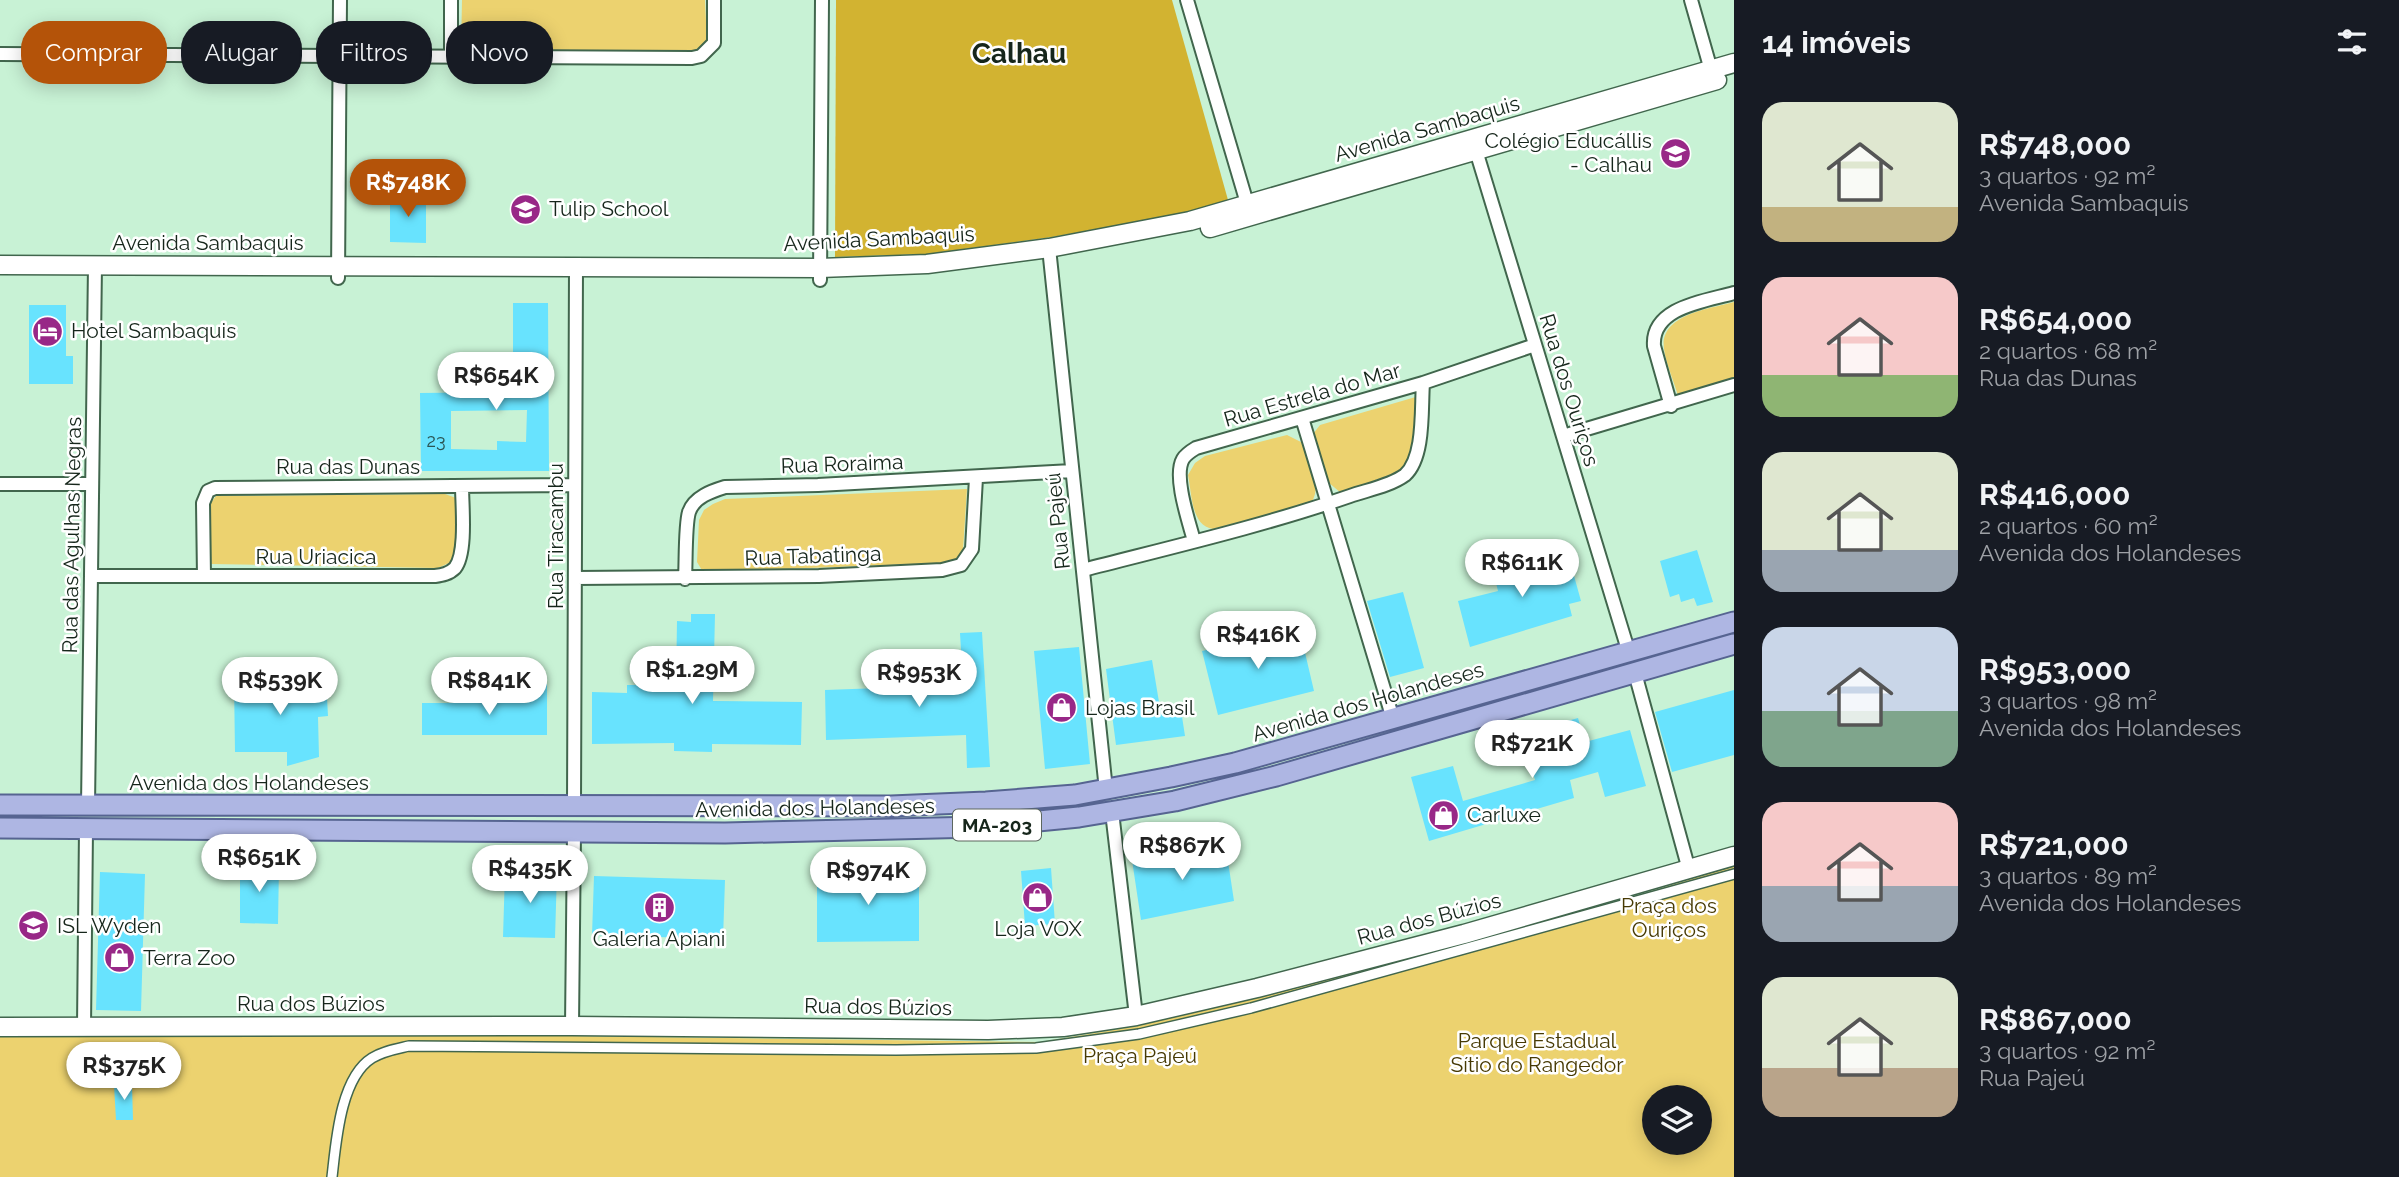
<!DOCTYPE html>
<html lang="pt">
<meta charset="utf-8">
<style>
:root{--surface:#171b24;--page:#242831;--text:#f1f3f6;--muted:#9ea1a6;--accent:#b45309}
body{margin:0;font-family:Raleway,sans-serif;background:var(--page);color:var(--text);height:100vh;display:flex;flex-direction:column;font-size:26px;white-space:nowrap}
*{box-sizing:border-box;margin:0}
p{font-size:23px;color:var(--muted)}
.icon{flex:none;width:38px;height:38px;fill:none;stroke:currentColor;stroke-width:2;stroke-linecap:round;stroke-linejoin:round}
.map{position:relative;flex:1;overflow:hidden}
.side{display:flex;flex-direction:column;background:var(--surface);width:665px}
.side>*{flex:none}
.banner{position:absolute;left:21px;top:21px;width:665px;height:63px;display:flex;gap:14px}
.buttons{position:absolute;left:1642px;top:1085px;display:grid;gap:14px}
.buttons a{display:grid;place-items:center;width:70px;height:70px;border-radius:50%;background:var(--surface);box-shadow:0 4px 18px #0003;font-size:35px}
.price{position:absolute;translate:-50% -60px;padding:0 16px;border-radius:24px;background:#fff;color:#222;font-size:23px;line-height:46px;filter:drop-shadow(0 2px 4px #0008)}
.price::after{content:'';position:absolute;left:50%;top:42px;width:21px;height:16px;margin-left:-10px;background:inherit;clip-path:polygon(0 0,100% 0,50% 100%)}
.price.on{background:var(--accent);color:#fff}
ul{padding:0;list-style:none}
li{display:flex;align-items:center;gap:21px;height:175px;padding:0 28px}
li span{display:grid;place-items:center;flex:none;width:196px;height:140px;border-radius:21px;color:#555}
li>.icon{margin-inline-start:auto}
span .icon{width:84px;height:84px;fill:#fffc;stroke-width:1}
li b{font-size:30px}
h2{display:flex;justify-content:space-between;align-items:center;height:84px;padding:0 28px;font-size:30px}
.chip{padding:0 24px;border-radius:28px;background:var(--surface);box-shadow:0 4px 18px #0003;font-size:24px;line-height:63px}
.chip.on{background:var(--accent);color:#fff}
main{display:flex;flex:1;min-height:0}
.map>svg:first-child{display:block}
.green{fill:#ecd26f;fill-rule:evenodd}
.forest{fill:#d2b331}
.building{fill:#68e3fe;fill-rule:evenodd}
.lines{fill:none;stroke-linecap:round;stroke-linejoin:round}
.pedestrian-casing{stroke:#41664d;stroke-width:12}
.minor-casing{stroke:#41664d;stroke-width:16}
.secondary-casing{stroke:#41664d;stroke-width:21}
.primary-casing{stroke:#566491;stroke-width:23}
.pedestrian{stroke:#fff;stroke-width:9}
.minor{stroke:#fff;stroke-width:12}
.secondary{stroke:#fff;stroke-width:18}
.primary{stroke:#aeb6e3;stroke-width:19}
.labels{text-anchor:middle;stroke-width:5;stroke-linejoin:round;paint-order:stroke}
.number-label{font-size:18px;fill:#2a5554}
.shield{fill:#fff;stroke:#5c675f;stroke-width:2}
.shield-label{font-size:19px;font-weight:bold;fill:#16261b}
.street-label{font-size:21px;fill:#16261b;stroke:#fff}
.poi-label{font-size:21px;fill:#16261b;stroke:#fff;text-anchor:start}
.park-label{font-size:21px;fill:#473a04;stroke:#fff}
.district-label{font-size:28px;font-weight:bold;fill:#16261b;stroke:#fff}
</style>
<main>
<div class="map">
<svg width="1734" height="1177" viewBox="0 0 1734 1177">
<rect width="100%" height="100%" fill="#c8f2d5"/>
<path class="green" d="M462,0H705L707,42L692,52L461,49Z
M1734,302V378L1678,396C1674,381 1666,364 1664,349C1659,314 1710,309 1734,302Z
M1419,396L1410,458L1400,471L1341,493L1328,482L1313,434L1320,425Z
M1287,435L1301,442C1310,459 1323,486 1311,503L1213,529C1191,526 1192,494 1188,475L1195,463L1205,456Z
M967,489L963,550L957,559L942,563L703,572L697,562L699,520L704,510L713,504L725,499Z
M445,494L456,498L455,550L451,562L438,568L211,564L210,504L216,496Z
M1734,866V1177H0V1035L572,1036L1040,1042L1138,1026L1536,926ZM1654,1097H1699V1143H1654Z"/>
<path class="forest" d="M836,0H1172L1228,200L1176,215L1052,237L928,254L835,257Z"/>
<path class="building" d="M390,196L426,197V243L390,242Z
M513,303H548L549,471H421L420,393L513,392ZM527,410L526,442L497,441V450L451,449V411Z
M29,305H66V356H73V384H29Z
M1566,547L1581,601L1569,604L1572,616L1470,647L1458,601L1498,591L1493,571L1538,559L1537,555Z
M1697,550L1713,602L1697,606L1694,598L1681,602L1679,594L1670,597L1660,561Z
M1403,592L1424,668L1390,677L1367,601Z
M691,614H715L713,701L802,702L801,745L712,744V752L674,751V743L592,744V692L627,693V685H676L677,621L691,622Z
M1299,627L1314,691L1218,715L1202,651Z
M982,632L990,767L967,768L966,735L826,740L825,690L963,685L960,633Z
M1079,647L1090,764L1045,769L1034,651Z
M1152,660L1161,714L1181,710L1185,736L1116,745L1106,669Z
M326,680L328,716L318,717L319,757L287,766V752H235L234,681Z
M527,684H547V735H422V703H527Z
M1734,690V755L1672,772L1655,712Z
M1578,718L1585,742L1630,730L1646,786L1605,797L1598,772L1570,780L1574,798L1429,841L1411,777L1453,766L1463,801L1535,780L1527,752L1531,751L1526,733Z
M1226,848L1234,901L1141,920L1132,860Z
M240,865H279L278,924L240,923Z
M1051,868L1055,924L1025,926L1021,871Z
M100,872L145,874L141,1011L96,1010Z
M505,872L557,873L555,938L503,937Z
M817,872H919V941L817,942Z
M594,876L725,880L723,939L592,935Z
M114,1085H132L133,1120H116Z"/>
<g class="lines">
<defs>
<path id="pedestrian" d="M332,1177C336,1143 340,1078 372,1058C383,1051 396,1049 409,1046L896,1050L1036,1048L1139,1034L1251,1008L1734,874"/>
<path id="minor" d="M451,0V57
M1187,0L1249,210
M1691,0L1713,77
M0,54L692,58L701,56L714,43V0
M1474,144L1629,653
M1049,248L1106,790
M338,278L340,0
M820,280L822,0
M1671,406L1654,346C1651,307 1706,301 1734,293
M1302,418L1393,719
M1563,436L1734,385
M0,484H92
M1194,541C1189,522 1173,476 1183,459C1186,454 1191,451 1196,448L1423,383L1535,345
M1083,570C1172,547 1263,526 1350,496C1367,490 1390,486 1405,475C1425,457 1421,408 1423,383
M91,576H435C442,575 449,574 455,568C467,553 462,505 462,486
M204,576L203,503L208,491L215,488L575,485
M575,578L819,576L942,570L961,565L972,549L976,478
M685,579C686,562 685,525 689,512C694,497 712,491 725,487L818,485L1072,471
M1635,673L1689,870
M574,805L576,267
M88,806L95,265
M1112,812L1136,1016
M572,1026L574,832
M84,1027L86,829"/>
<path id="secondary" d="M1210,228L1717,80
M0,265L820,268L927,264L1049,248L1190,221L1734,63
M0,1027L572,1026L988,1030L1063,1027L1136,1016L1257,988L1464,934L1734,856"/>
<path id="primary" d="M0,805L891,806L986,802L1075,795L1171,777L1235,763L1734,622
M0,828L725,833L978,827L1079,817L1175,801L1276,776L1734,644"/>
</defs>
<use href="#pedestrian" class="pedestrian-casing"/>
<use href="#minor" class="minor-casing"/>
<use href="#secondary" class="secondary-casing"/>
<use href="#primary" class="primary-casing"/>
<use href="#pedestrian" class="pedestrian"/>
<use href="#minor" class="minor"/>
<use href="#secondary" class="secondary"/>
<use href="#primary" class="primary"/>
</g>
<defs>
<symbol id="school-disc" viewBox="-11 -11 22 22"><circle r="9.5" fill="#982887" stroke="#fff"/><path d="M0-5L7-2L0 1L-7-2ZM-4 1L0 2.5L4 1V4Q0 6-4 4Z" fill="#fff"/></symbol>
<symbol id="hotel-disc" viewBox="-11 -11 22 22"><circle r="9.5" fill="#982887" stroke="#fff"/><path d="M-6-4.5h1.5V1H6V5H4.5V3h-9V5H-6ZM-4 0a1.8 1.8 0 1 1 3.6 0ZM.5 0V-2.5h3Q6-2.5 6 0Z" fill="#fff"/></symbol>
<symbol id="shop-disc" viewBox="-11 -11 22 22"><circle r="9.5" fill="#982887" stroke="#fff"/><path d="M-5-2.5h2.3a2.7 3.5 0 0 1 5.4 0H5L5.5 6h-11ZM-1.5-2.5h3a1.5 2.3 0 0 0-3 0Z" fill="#fff"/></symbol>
<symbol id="building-disc" viewBox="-11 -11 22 22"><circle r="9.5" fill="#982887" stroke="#fff"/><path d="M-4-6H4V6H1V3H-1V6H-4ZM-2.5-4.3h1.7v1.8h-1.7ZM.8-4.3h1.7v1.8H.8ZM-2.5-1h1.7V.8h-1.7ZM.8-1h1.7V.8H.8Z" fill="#fff"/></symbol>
<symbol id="university-disc" viewBox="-11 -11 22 22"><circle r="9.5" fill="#982887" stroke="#fff"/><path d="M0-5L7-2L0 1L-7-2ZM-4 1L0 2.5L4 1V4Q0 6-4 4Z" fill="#fff"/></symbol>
</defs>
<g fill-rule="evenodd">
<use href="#school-disc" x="1658" y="136" width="35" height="35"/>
<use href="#school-disc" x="508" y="192" width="35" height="35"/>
<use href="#hotel-disc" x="30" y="314" width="35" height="35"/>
<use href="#shop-disc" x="1044" y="690" width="35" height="35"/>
<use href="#shop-disc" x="1426" y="798" width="35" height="35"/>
<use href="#shop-disc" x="1020" y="880" width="35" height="35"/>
<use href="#building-disc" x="642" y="890" width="35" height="35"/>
<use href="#university-disc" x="16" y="908" width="35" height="35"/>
<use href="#shop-disc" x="102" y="940" width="35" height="35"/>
</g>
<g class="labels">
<g class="number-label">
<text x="436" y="447">23</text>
</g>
<rect class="shield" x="953" y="809.5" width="88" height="31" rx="5"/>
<g class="shield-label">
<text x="997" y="832">MA-203</text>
</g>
<g class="street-label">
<text transform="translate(1427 129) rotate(-16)" y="7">Avenida Sambaquis</text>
<text transform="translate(879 239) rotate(-3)" y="7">Avenida Sambaquis</text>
<text x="208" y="250">Avenida Sambaquis</text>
<text transform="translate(1569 390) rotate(73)" y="7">Rua dos Ouriços</text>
<text transform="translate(1312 395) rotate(-16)" y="7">Rua Estrela do Mar</text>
<text transform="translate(842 464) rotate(-2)" y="7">Rua Roraima</text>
<text x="348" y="474">Rua das Dunas</text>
<text transform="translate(1058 521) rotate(-96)" y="7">Rua Pajeú</text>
<text transform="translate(72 535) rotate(-89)" y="7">Rua das Agulhas Negras</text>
<text transform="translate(556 536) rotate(-90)" y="7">Rua Tiracambu</text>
<text transform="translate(813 556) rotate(-2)" y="7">Rua Tabatinga</text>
<text x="316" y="564">Rua Uriacica</text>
<text transform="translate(1368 702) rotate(-16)" y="7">Avenida dos Holandeses</text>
<text x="249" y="790">Avenida dos Holandeses</text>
<text transform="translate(815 808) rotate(-1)" y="7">Avenida dos Holandeses</text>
<text transform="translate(1429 919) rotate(-15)" y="7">Rua dos Búzios</text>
<text x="311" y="1011">Rua dos Búzios</text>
<text transform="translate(878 1007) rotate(1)" y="7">Rua dos Búzios</text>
</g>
<g class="poi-label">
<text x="1652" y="148" text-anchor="end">Colégio Educállis<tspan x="1652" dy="24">- Calhau</tspan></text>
<text x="549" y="216">Tulip School</text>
<text x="71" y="338">Hotel Sambaquis</text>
<text x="1085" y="715">Lojas Brasil</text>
<text x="1467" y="822">Carluxe</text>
<text x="57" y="933">ISL Wyden</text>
<text x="1038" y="936" text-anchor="middle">Loja VOX</text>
<text x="659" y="946" text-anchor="middle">Galeria Apiani</text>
<text x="143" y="965">Terra Zoo</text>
</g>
<g class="park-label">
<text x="1669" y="913">Praça dos<tspan x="1669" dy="24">Ouriços</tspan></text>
<text x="1537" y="1048">Parque Estadual<tspan x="1537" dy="24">Sítio do Rangedor</tspan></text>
<text x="1140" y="1063">Praça Pajeú</text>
</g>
<g class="district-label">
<text x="1019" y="63">Calhau</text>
</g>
</g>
</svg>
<div class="buttons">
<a><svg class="icon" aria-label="layers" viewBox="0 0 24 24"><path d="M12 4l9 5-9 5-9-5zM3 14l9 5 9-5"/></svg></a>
</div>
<b class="price on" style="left:408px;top:219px">R$748K</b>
<b class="price" style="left:496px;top:412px">R$654K</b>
<b class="price" style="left:1522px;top:599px">R$611K</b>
<b class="price" style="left:1258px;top:671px">R$416K</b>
<b class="price" style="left:692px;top:706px">R$1.29M</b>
<b class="price" style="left:919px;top:709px">R$953K</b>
<b class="price" style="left:280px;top:717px">R$539K</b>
<b class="price" style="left:489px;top:717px">R$841K</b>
<b class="price" style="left:1532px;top:780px">R$721K</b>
<b class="price" style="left:1182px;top:882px">R$867K</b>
<b class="price" style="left:259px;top:894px">R$651K</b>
<b class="price" style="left:530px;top:905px">R$435K</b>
<b class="price" style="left:868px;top:907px">R$974K</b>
<b class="price" style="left:124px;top:1102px">R$375K</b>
<div class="banner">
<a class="chip on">Comprar</a>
<a class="chip">Alugar</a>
<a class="chip">Filtros</a>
<a class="chip">Novo</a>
</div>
</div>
<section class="side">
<h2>14 imóveis<svg class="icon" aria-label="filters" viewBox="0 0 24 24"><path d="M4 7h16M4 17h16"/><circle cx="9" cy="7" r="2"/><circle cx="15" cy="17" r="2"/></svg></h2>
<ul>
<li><span style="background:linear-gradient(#dfe7d0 75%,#c2b280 0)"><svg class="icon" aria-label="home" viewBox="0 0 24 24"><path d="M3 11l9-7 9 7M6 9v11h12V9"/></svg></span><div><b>R$748,000</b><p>3 quartos · 92 m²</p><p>Avenida Sambaquis</p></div></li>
<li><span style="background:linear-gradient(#f6c9c9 70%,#8fb573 0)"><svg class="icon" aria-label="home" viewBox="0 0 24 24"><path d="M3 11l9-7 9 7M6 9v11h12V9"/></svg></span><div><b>R$654,000</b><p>2 quartos · 68 m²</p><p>Rua das Dunas</p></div></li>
<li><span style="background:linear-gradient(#dfe7d0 70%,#9aa5b1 0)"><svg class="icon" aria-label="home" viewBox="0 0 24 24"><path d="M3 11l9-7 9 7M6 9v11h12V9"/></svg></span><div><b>R$416,000</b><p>2 quartos · 60 m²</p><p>Avenida dos Holandeses</p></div></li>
<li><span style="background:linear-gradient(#c9d6e8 60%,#7fa58c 0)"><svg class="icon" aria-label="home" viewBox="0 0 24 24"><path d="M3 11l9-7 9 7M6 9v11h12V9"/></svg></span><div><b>R$953,000</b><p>3 quartos · 98 m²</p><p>Avenida dos Holandeses</p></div></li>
<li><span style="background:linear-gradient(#f6c9c9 60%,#9aa5b1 0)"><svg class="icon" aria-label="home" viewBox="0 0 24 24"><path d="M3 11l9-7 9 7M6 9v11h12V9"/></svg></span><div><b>R$721,000</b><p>3 quartos · 89 m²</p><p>Avenida dos Holandeses</p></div></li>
<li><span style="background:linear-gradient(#dfe7d0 65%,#b9a48a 0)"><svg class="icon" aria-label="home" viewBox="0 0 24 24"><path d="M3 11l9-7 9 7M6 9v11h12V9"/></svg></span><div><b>R$867,000</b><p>3 quartos · 92 m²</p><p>Rua Pajeú</p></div></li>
</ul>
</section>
</main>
